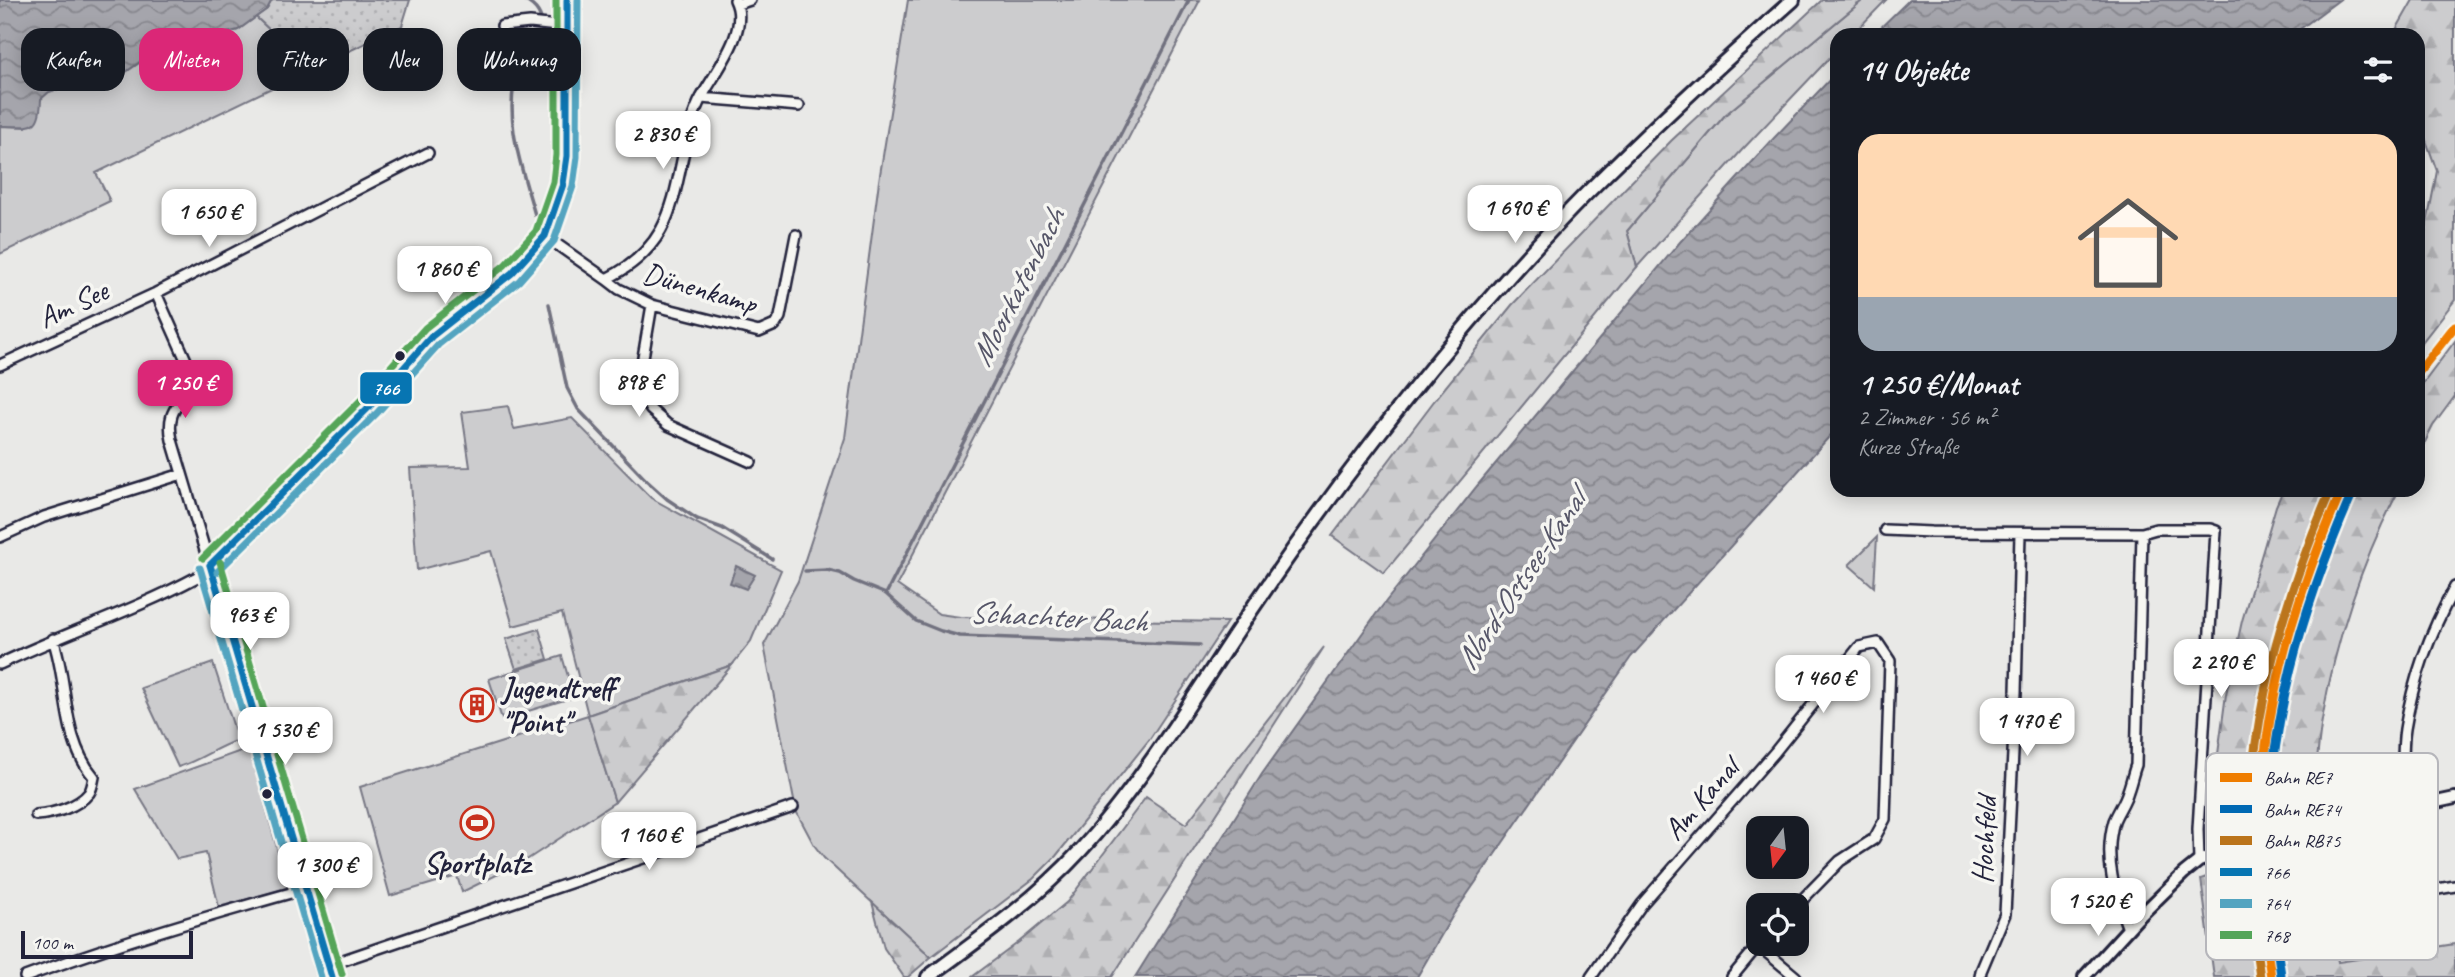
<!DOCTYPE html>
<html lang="de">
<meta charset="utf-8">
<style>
:root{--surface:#171b24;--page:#242831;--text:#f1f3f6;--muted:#9ea1a6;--accent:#db2777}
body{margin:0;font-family:Caveat,sans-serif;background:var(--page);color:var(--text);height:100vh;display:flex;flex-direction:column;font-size:26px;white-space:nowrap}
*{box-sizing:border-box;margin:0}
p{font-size:23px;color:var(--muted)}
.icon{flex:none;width:38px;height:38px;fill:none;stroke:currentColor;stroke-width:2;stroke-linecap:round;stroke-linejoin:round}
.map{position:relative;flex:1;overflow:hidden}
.details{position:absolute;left:1830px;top:28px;width:595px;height:469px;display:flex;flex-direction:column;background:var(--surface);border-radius:21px;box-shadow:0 4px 18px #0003}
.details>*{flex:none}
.banner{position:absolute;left:21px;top:28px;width:665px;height:63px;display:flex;gap:14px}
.needle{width:46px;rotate:195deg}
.controls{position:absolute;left:1746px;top:816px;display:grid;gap:14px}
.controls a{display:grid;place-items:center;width:63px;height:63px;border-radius:14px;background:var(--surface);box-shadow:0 4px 18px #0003;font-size:35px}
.scale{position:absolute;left:21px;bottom:18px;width:172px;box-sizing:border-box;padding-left:7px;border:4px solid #22223b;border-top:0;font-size:19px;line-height:24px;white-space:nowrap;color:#22223b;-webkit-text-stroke:5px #f6f6f2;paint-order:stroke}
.price{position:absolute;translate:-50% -60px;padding:0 16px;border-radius:14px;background:#fff;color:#222;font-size:23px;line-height:46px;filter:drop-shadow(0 2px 4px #0008)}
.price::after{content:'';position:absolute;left:50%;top:42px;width:21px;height:16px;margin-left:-10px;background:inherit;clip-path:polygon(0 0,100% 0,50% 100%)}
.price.on{background:var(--accent);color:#fff}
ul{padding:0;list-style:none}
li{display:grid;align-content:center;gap:14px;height:371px;padding:0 28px}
li span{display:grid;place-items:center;height:217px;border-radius:21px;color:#555}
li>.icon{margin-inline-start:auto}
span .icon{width:126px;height:126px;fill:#fffc;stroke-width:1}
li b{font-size:30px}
h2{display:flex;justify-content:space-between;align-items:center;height:84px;padding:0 28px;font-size:30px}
.tag{padding:0 24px;border-radius:21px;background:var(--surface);box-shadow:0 4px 18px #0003;font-size:24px;line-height:63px}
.tag.on{background:var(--accent);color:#fff}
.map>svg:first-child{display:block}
.grass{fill:#ccccce;stroke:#777784;stroke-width:2}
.forest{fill:url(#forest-firs);stroke:#777784;stroke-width:2}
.park{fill:url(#park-dots);stroke:#777784;stroke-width:2}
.water{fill:url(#water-waves);stroke:#71717f;stroke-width:2}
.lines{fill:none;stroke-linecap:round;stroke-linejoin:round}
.stream{stroke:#71717f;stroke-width:3.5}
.minor-casing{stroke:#22223b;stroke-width:14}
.tertiary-casing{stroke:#22223b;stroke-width:16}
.secondary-casing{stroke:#22223b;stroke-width:18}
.minor{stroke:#f6f6f2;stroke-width:9}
.tertiary{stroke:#f6f6f2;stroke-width:10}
.secondary{stroke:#f6f6f2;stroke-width:12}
.bus-1-casing{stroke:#f6f6f2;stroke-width:12}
.bus-2-casing{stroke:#f6f6f2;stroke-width:12}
.bus-3-casing{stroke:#f6f6f2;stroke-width:12}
.bus-1{stroke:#0775b2;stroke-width:7}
.bus-2{stroke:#53a4c0;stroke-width:7}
.bus-3{stroke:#54a559;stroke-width:7}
.rail-1-casing{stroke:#f6f6f2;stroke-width:14}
.rail-2-casing{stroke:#f6f6f2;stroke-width:14}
.rail-3-casing{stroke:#f6f6f2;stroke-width:14}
.rail-1{stroke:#ef7d00;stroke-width:9}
.rail-2{stroke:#0069b4;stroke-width:9}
.rail-3{stroke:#bb741b;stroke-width:9}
.bus-dot{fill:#22223b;stroke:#f6f6f2;stroke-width:2.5}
.labels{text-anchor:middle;stroke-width:7;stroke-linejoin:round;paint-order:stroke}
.street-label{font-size:30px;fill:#22223b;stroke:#f6f6f2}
.poi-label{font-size:30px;font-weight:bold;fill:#22223b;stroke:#f6f6f2;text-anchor:start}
.water-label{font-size:32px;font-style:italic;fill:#565668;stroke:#f6f6f2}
.key{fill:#f6f6f2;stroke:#b6b6bb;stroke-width:2}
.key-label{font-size:19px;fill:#22223b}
.line-badge{stroke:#f6f6f2;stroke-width:2.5}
.badge-label{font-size:19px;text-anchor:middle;font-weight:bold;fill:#fff}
</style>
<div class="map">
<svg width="2455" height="977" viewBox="0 0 2455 977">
<defs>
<pattern id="forest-firs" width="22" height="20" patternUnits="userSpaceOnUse" patternTransform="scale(1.75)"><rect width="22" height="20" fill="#ccccce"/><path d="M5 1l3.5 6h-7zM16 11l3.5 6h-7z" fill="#afafb2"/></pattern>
<pattern id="park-dots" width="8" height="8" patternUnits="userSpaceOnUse" patternTransform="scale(1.75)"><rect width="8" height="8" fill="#ccccce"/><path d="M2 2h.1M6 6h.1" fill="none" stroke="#afafb2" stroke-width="1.8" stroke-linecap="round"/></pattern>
<pattern id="water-waves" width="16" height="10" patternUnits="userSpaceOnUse" patternTransform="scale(1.75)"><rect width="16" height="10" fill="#a5a5ac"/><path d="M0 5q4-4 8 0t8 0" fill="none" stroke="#86868d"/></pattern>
</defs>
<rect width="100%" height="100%" fill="#e9e9e7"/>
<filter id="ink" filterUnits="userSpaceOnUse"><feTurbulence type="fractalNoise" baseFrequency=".0143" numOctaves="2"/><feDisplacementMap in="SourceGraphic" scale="14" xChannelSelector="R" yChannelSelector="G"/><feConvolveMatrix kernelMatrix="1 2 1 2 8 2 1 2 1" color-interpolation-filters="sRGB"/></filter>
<g filter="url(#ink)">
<path class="grass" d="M908,0H1200L897,585L939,614L960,617L1227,622L1149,740L1056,856L1033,879L931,957L824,858L814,845L796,811L764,645L798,581L845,438L879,181Z
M1863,0H1886L1852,35H1838L1837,50L1742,150L1637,267L1627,231L1725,115Z
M256,17L311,69L96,173L110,201L0,254V126L26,127L41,99L48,92L77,83L107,85L152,54L238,30Z
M508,406L514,429L572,418L651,498L781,570L751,641L732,665L588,715L615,802L525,861L462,892L457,876L390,896L360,787L588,715L562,613L513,626L491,551L417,570L410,468L470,467L462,412Z
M1877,537L1874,587L1849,565Z
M562,656L574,697L502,719L489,679Z
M213,663L238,740C216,747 201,760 178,767L141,688Z
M249,748L288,888L219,907L206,853L177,859L135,789Z"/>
<path class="forest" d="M1822,0H1863L1725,115L1627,231L1637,267L1384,573L1332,536L1434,401L1512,305L1671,141Z
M2413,0H2455V300L2419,346V265L2437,171L2419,121L2418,35H2393Z
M2455,341V396L2433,426L2419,454V389Z
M2283,490H2329L2315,521L2277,630L2264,698L2255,765L2253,828L2220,834L2208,829L2226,694L2242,621L2276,506Z
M2359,490H2399C2362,560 2335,642 2322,720C2317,749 2316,778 2313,807L2274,821C2280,705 2310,595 2359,490Z
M1324,647L1112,977H972L1019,942L1067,902L1146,797L1186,824Z
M732,665L615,802L588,715Z
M2317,849L2338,962L2455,944V977H2285L2276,930L2271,858Z
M2248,862L2254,927L2263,977H2214L2201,879Z
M872,902L931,957L908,977H904L884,948Z"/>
<path class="park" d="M272,0H410L402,26L311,69L256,17L267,9Z
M539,629L548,659L516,669L506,639Z"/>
<path class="water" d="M0,0H272L267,9L238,30L152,54L107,85L77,83L49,92L41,99C40,134 29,125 0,126Z
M1909,0H2339L2292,35H1873Z
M1837,72V428L1631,657L1453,915L1417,977H1135L1262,774L1376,614L1477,486L1680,242L1774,138Z
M736,566L755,575L746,589L730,583Z"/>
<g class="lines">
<path class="stream" d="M524,0C537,7 542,15 543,30C537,44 524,51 519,66C501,113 522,169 535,215
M549,304L567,388L578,409L647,481L667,499L697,519L722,528L772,559
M805,571L827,570L840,573L854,581L886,594L916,621L941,631L960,636L1200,645
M886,594L1189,0"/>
<defs>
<path id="minor" d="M738,4L750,0
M502,26L530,23L567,27
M701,98L799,106
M545,236L606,279C629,268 648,253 661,230C682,191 680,143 699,102C712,75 751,32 735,0
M606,279L619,289L652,305L759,332L775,325L780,317L796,235
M156,293L190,369C194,405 163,399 172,440L332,977
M652,305L641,369L644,399L651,410L668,425L751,462
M0,365L156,293L428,153
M1885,530L1931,532L2142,533L2156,529H2210L2216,531L2198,829L2199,861
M0,537L44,517L182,474
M0,664C65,633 134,611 197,577L370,406L432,336L512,273L545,236L563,184L567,156V0
M2404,809C2404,783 2401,754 2405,729C2413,678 2430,632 2455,587
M36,815C53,814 78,807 89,793C92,789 93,782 94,777C61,739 69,684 53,639
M2357,910L2364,902L2455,886
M2128,929C2115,894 2103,859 2114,821C2118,811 2125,802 2128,791C2131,783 2133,773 2136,765L2142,533
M1758,945L1796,977
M329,965L793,807
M25,977C116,943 211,915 305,889
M1591,977L1642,904L1775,752L1859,647L1878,643L1890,661L1885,819L1874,839L1840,861L1797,905
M1732,977L1760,943
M1980,977L1981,971L2005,914L2016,692L2020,533"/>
<path id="tertiary" d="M2084,977L2137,919L2184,873L2199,861L2285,835L2455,798"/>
<path id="secondary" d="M928,977C981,938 1035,900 1080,851C1136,790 1184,712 1230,642C1274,575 1322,508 1371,444C1438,357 1509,272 1586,194C1653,127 1722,63 1793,0"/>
</defs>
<use href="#minor" class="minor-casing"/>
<use href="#tertiary" class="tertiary-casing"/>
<use href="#secondary" class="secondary-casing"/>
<use href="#minor" class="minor"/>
<use href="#tertiary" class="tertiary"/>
<use href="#secondary" class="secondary"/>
<defs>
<path id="bus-1" d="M210,565L370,406L432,336L512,273L545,236L563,184L567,156V0
M210,565L332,977"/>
<path id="bus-2" d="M200,568L321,977
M217,572L377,413L439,344L519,281L554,241L573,186L577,157L578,0"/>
<path id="bus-3" d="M203,558L362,399L425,328L505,265L536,231L553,182L556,155V0
M220,562L342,974"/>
</defs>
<use href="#bus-1" class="bus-1-casing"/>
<use href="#bus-2" class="bus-2-casing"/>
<use href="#bus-3" class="bus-3-casing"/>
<use href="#bus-1" class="bus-1"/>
<use href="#bus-2" class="bus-2"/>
<use href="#bus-3" class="bus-3"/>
<defs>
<path id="rail-1" d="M2418,373L2455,326
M2271,977C2265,935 2258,893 2259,850C2259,719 2290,609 2342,490"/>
<path id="rail-2" d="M2281,975C2275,935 2270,895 2269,854C2266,728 2302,608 2352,494"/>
<path id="rail-3" d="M2260,977C2254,935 2248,893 2248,850C2249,722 2280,607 2331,490"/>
</defs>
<use href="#rail-1" class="rail-1-casing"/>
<use href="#rail-2" class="rail-2-casing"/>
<use href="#rail-3" class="rail-3-casing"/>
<use href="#rail-1" class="rail-1"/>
<use href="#rail-2" class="rail-2"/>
<use href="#rail-3" class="rail-3"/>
</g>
</g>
<defs>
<symbol id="building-ring" viewBox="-11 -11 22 22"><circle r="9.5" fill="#f6f6f2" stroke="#c8321e" stroke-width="1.5"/><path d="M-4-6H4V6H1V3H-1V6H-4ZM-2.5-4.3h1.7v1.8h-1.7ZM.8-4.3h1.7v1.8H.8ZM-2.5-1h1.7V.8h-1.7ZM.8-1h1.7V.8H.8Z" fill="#c8321e"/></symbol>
<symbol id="stadium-ring" viewBox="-11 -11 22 22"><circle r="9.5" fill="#f6f6f2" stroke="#c8321e" stroke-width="1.5"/><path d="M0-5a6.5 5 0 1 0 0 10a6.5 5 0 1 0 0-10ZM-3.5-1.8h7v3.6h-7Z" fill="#c8321e"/></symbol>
</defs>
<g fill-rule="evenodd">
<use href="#building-ring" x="458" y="686" width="38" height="38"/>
<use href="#stadium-ring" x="458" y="804" width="38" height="38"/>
</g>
<g class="bus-dot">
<circle cx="400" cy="356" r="6"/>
<circle cx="267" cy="794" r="6"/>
</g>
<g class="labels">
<g class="street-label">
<text transform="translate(700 288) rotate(16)" y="10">Dünenkamp</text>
<text transform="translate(73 304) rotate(-25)" y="10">Am See</text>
<text transform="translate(1701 799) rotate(-49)" y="10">Am Kanal</text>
<text transform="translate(1984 840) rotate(-87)" y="10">Hochfeld</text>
</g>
<g class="poi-label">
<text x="502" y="698">Jugendtreff<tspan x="502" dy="34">"Point"</tspan></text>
<text x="477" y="873" text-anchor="middle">Sportplatz</text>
</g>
<g class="water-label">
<text transform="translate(1017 287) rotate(-63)" y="11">Moorkatenbach</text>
<text transform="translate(1520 580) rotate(-56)" y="11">Nord-Ostsee-Kanal</text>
<text transform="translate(1058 616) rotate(3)" y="11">Schachter Bach</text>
</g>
</g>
<rect x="2206" y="753" width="232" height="207" rx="10" class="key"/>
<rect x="2220" y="773" width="32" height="9" fill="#ef7d00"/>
<rect x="2220" y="805" width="32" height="8" fill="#0069b4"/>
<rect x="2220" y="836" width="32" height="9" fill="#bb741b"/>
<rect x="2220" y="868" width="32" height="8" fill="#0775b2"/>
<rect x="2220" y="899" width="32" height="9" fill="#53a4c0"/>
<rect x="2220" y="931" width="32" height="8" fill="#54a559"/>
<g class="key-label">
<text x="2264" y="784">Bahn RE7</text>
<text x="2264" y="816">Bahn RE74</text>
<text x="2264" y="847">Bahn RB75</text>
<text x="2264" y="879">766</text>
<text x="2264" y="910">764</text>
<text x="2264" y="942">768</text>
</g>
<rect class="line-badge" x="359" y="371" width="54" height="34" rx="7" fill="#0775b2"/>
<g class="badge-label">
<text x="386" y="395">766</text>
</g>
</svg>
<div class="controls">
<a><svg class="needle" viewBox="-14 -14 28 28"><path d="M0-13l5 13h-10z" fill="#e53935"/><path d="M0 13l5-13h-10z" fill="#9ea1a6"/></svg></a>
<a><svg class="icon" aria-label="locate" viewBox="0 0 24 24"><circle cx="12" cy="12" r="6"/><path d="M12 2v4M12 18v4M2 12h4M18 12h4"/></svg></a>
</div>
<div class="scale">100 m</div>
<b class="price" style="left:663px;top:171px">2 830 €</b>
<b class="price" style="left:1515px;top:245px">1 690 €</b>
<b class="price" style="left:209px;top:249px">1 650 €</b>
<b class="price" style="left:445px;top:306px">1 860 €</b>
<b class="price" style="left:639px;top:419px">898 €</b>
<b class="price on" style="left:185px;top:420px">1 250 €</b>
<b class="price" style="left:250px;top:652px">963 €</b>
<b class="price" style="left:2221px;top:699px">2 290 €</b>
<b class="price" style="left:1823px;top:715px">1 460 €</b>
<b class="price" style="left:2027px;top:758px">1 470 €</b>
<b class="price" style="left:285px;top:767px">1 530 €</b>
<b class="price" style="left:649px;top:872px">1 160 €</b>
<b class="price" style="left:325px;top:902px">1 300 €</b>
<b class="price" style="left:2098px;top:938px">1 520 €</b>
<div class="banner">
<a class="tag">Kaufen</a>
<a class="tag on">Mieten</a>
<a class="tag">Filter</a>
<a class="tag">Neu</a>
<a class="tag">Wohnung</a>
</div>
<section class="details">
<h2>14 Objekte<svg class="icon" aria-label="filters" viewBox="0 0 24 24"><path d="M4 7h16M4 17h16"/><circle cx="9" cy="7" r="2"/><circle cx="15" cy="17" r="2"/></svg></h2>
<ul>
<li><span style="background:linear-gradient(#ffd9b3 75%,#9aa5b1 0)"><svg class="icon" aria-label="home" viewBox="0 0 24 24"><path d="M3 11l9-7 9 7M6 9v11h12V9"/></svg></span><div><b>1 250 €/Monat</b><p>2 Zimmer · 56 m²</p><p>Kurze Straße</p></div></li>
</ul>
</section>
</div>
